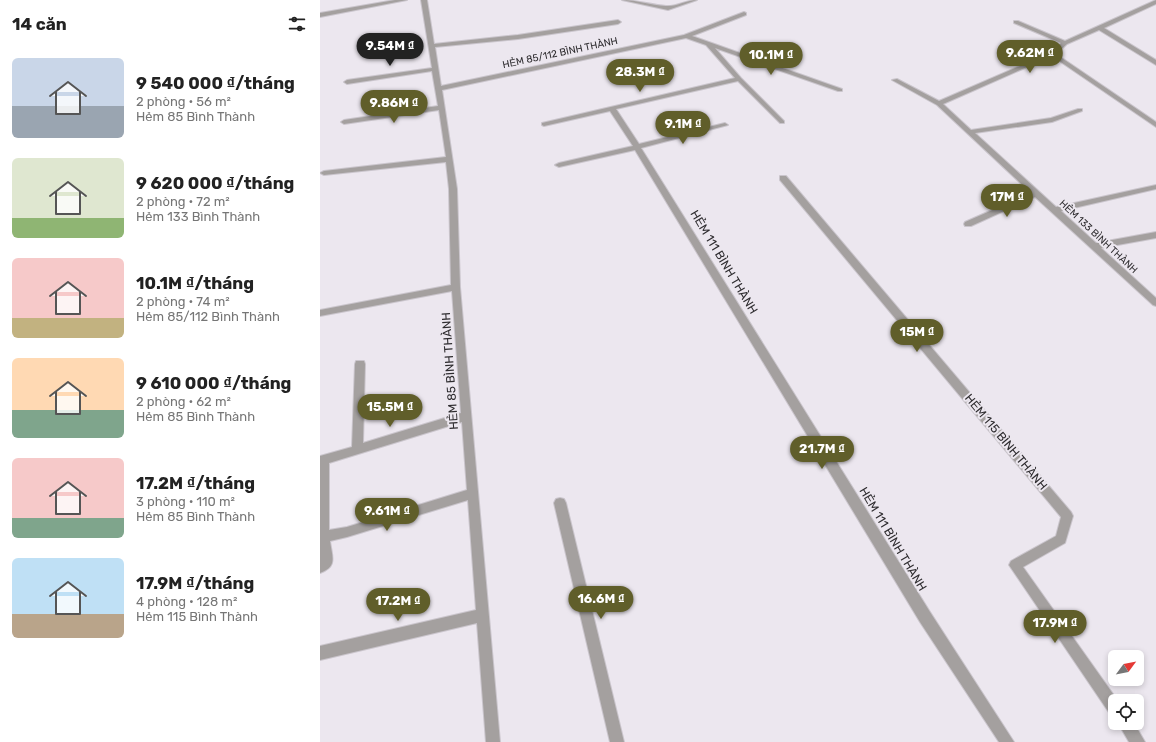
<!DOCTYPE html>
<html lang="vi">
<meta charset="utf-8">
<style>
:root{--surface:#fff;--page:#f2f2f2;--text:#222;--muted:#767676;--accent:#605e2a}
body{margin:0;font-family:Rubik,sans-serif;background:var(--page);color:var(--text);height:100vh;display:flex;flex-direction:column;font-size:15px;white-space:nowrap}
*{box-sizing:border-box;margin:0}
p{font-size:13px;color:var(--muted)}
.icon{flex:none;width:22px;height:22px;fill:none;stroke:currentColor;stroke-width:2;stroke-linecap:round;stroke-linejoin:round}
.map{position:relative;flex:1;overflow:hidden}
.drawer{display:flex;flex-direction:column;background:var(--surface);width:320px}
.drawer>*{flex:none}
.needle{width:26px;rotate:58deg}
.fabs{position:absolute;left:788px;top:650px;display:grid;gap:8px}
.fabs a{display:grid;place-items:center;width:36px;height:36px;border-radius:6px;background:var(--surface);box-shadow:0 2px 6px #0003;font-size:20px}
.price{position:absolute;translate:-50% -34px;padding:0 9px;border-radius:14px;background:var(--accent);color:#fff;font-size:13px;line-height:26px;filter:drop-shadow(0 1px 2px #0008)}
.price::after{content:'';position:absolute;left:50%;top:24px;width:12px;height:9px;margin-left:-6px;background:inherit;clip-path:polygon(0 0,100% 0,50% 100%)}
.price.selected{background:#222;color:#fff}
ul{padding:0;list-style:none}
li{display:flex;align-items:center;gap:12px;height:100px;padding:0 12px}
li span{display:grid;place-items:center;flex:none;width:112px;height:80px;border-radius:6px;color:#555}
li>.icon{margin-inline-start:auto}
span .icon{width:48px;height:48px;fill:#fffc;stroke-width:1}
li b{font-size:17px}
h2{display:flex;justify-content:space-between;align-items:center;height:48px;padding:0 12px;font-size:17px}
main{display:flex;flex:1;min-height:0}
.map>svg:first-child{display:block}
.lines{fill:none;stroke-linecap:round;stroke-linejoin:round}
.minor-casing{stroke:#cac5cc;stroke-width:2}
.minor{fill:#a4a09f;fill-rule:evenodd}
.labels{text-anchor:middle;stroke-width:4;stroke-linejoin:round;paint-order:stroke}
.far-street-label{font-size:10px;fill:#2e2c2f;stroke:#ece7ef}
.street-label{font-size:12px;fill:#2e2c2f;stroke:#ece7ef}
</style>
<main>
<section class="drawer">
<h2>14 căn<svg class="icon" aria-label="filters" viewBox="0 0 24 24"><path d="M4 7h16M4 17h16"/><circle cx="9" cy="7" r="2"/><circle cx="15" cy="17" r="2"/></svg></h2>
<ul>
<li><span style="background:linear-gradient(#c9d6e8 60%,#9aa5b1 0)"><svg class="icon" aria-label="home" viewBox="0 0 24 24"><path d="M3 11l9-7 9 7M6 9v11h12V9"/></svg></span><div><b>9 540 000 ₫/tháng</b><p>2 phòng · 56 m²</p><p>Hẻm 85 Bình Thành</p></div></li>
<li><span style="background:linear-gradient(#dfe7d0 75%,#8fb573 0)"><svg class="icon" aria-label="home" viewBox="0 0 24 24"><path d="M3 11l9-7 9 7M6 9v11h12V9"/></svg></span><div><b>9 620 000 ₫/tháng</b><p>2 phòng · 72 m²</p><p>Hẻm 133 Bình Thành</p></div></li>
<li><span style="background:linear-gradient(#f6c9c9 75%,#c2b280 0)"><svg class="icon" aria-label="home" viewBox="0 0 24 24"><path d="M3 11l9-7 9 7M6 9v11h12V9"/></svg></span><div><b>10.1M ₫/tháng</b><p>2 phòng · 74 m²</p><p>Hẻm 85/112 Bình Thành</p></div></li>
<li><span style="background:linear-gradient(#ffd9b3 65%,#7fa58c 0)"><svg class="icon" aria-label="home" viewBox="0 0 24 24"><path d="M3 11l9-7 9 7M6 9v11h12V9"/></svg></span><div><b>9 610 000 ₫/tháng</b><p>2 phòng · 62 m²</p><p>Hẻm 85 Bình Thành</p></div></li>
<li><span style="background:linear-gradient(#f6c9c9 75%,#7fa58c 0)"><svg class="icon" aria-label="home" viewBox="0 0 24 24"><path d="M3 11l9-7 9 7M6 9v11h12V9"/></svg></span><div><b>17.2M ₫/tháng</b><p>3 phòng · 110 m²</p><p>Hẻm 85 Bình Thành</p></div></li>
<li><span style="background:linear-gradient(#bfe0f5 70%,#b9a48a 0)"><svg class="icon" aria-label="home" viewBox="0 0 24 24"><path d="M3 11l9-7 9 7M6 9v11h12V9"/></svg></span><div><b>17.9M ₫/tháng</b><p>4 phòng · 128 m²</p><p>Hẻm 115 Bình Thành</p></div></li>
</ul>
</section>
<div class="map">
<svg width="836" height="742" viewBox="0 0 836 742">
<rect width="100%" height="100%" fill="#ece7ef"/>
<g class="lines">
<defs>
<path id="minor" d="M75,0H87L0,17V13Z
M101,0H107L114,44L198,35L298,20L301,22L298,24L198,39L115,47L121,86L364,35L424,12L426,13V15L372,36L522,89V91H518L395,48L421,78L464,121V123H460L418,81L296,109L319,144L405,123L408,125L321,148L610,612L694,742H679L600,622L315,150L239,167L235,165L239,163L313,146L290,111L224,126L222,125V123L415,78L386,45L366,38L122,90L137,189L140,287L180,742H166L157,623L0,660V646L156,610L148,500L27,537L10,541C12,557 18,566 0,573V456L32,447L35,364L36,361H44L45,364L43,443L141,413L132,291L0,316V310L131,285L129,189L126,162L4,175L0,173L4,171L126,157L119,110L24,124L21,122L24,120L118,106L112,71L27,84L24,82L27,80L112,68ZM142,422L147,490L27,527L9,530V463Z
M302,0C317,0 331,5 346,6C356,7 366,0 377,0L348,10Z
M836,0V4L784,28L836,60V65L779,30L747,44L736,54L836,122V127L732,56L623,104L651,130L731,118L758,109H762V111L732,122L655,133L736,207L836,185V189L741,211L776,243L836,232V238L781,248L836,298V306L833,305L715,197L651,226H645L644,224L645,222L711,193L617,105L572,80L577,79L619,101L730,53L741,43L694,23V21H698L745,41Z
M460,176H466L751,512L753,516L745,543L703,567L798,701H795V716L790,714L689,565L691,561L736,536L741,517L460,180Z
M240,498L244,499L246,503L304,742H290L234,503L236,499Z
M798,723H814L825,742H809Z"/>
</defs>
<use href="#minor" class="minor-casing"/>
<use href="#minor" class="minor"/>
</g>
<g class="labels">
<g class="far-street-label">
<text transform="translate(240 52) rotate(-12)" y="4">HẺM 85/112 BÌNH THÀNH</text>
<text transform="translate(779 236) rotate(43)" y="4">HẺM 133 BÌNH THÀNH</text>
</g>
<g class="street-label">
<text transform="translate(404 262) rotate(59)" y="4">HẺM 111 BÌNH THÀNH</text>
<text transform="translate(130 371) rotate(-94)" y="4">HẺM 85 BÌNH THÀNH</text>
<text transform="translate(686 442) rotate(50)" y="4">HẺM 115 BÌNH THÀNH</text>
<text transform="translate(573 539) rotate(59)" y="4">HẺM 111 BÌNH THÀNH</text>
</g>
</g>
</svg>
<div class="fabs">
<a><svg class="needle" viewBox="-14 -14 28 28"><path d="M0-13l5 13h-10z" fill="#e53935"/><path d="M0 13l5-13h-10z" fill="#767676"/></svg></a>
<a><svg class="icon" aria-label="locate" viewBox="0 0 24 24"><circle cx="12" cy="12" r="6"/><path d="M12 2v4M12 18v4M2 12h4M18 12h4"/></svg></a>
</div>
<b class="price selected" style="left:70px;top:67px">9.54M ₫</b>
<b class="price" style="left:710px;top:74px">9.62M ₫</b>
<b class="price" style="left:451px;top:76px">10.1M ₫</b>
<b class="price" style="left:320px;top:93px">28.3M ₫</b>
<b class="price" style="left:74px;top:124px">9.86M ₫</b>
<b class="price" style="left:363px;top:145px">9.1M ₫</b>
<b class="price" style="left:687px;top:218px">17M ₫</b>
<b class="price" style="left:597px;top:353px">15M ₫</b>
<b class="price" style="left:70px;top:428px">15.5M ₫</b>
<b class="price" style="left:502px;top:470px">21.7M ₫</b>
<b class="price" style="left:67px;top:532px">9.61M ₫</b>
<b class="price" style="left:281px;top:620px">16.6M ₫</b>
<b class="price" style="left:78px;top:622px">17.2M ₫</b>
<b class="price" style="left:735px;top:644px">17.9M ₫</b>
</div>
</main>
